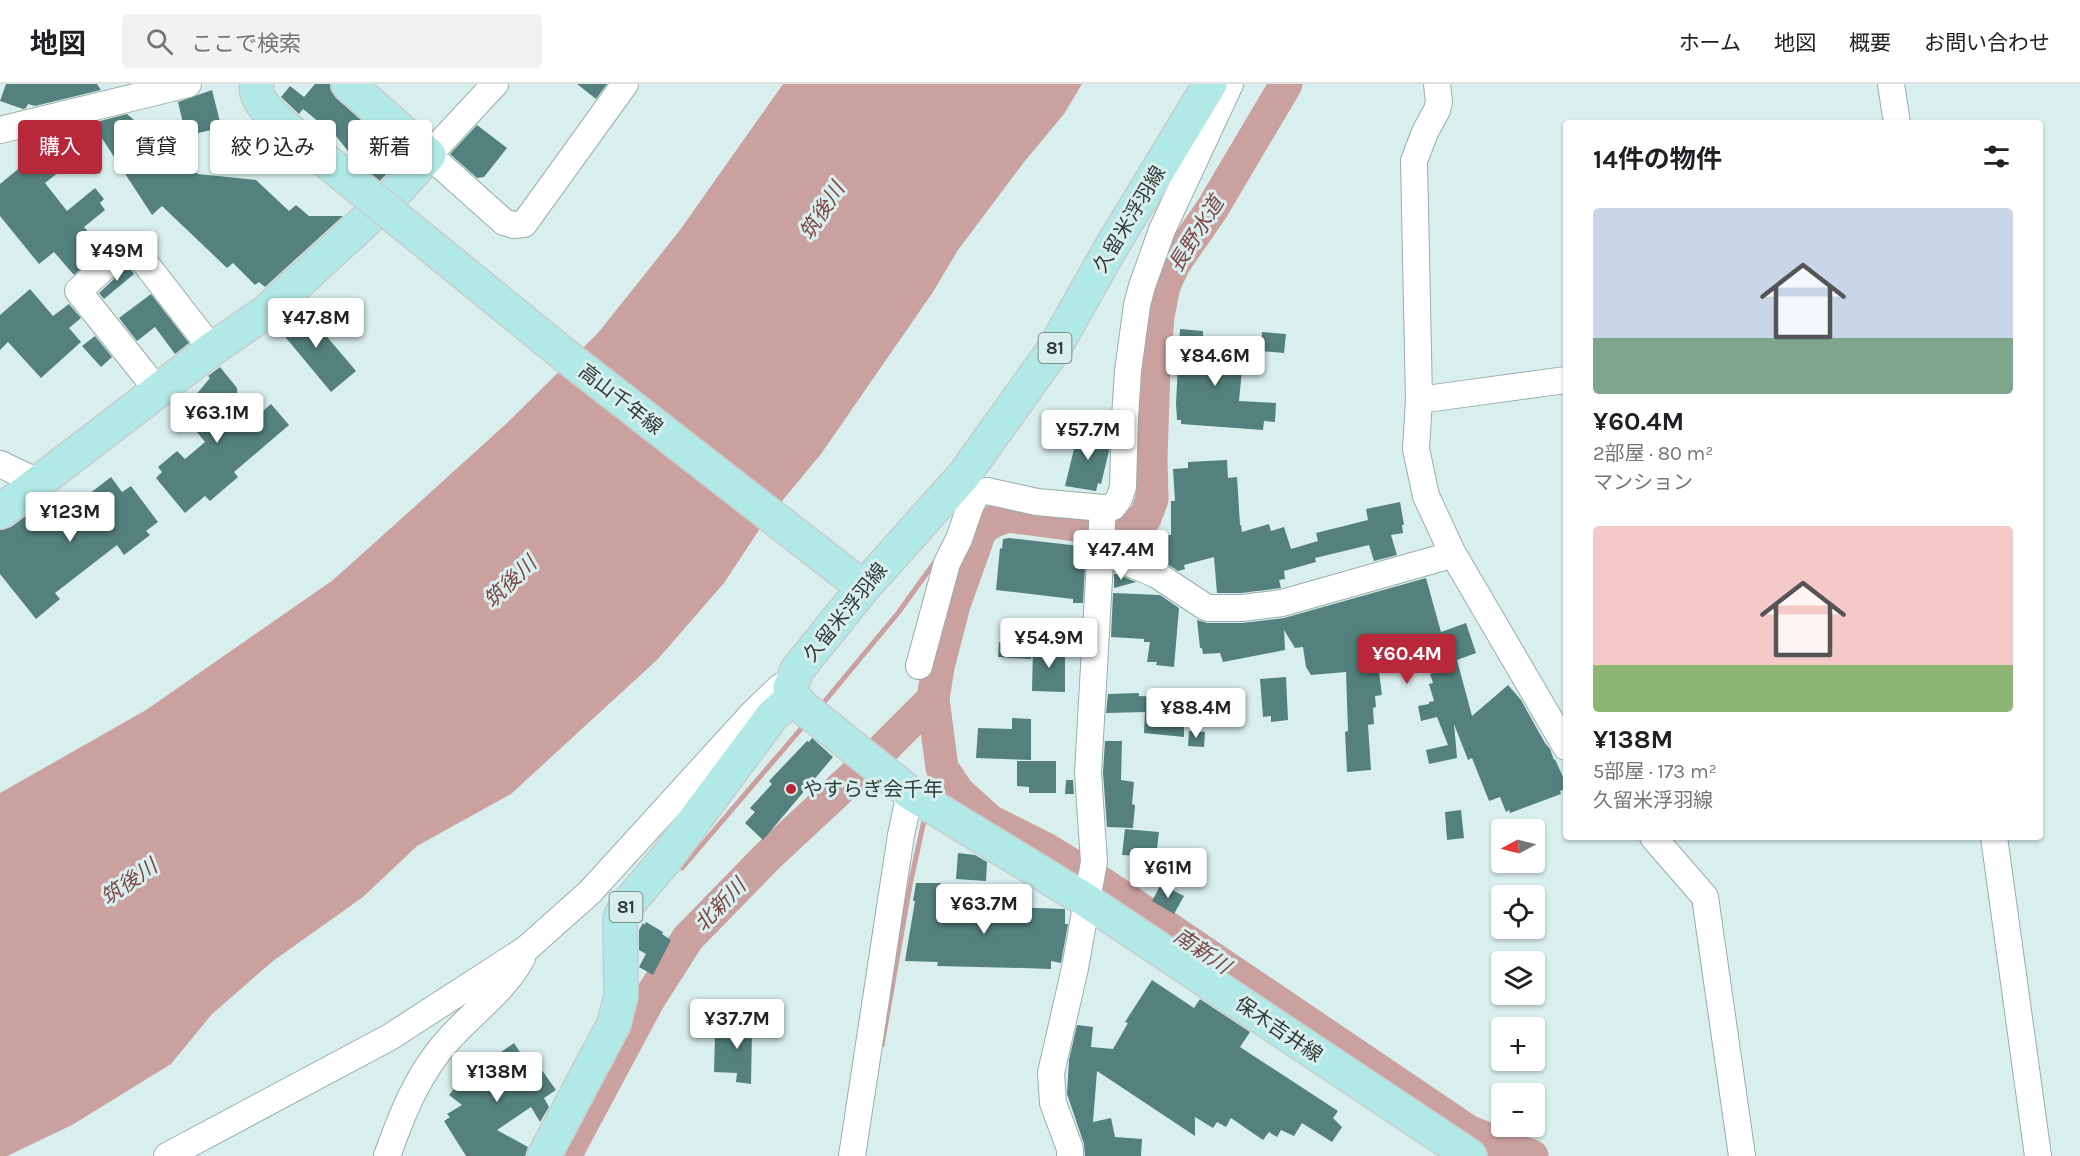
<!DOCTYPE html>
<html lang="ja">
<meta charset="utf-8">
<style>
:root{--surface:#fff;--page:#f2f2f2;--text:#202124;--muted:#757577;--line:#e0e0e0;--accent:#b8273a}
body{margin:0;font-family:Karla,"Noto Sans JP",sans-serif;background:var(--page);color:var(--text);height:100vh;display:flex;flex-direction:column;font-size:22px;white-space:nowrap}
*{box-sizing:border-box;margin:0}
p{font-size:20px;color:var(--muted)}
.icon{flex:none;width:33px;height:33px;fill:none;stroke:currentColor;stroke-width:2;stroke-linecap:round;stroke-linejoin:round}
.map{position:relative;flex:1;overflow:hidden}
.panel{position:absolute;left:1563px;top:36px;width:480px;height:720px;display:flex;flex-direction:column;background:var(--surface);border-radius:6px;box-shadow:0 2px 4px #0004}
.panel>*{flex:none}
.banner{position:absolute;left:18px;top:36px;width:570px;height:54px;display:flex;gap:12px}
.needle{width:39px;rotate:263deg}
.tools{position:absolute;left:1491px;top:735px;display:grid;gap:12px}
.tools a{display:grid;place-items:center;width:54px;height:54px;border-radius:6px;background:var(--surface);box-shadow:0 2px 4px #0004;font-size:30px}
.price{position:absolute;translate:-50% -51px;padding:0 14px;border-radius:6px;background:#fff;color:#222;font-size:20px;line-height:39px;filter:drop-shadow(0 2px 3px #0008)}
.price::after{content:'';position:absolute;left:50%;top:36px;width:18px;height:14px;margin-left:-9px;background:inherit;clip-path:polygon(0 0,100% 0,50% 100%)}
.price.active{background:var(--accent);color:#fff}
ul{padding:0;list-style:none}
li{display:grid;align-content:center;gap:12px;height:318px;padding:0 30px}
li span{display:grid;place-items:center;height:186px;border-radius:6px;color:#555}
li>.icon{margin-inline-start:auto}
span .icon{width:108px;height:108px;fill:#fffc;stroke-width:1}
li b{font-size:26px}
h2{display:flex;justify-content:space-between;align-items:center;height:72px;padding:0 30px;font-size:26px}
.chip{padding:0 21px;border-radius:6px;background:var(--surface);box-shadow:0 2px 4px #0004;font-size:21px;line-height:54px}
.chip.active{background:var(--accent);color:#fff}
header{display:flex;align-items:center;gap:36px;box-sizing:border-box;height:84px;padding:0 30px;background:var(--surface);border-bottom:2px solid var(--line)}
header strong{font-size:28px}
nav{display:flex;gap:33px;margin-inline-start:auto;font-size:21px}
.search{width:420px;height:54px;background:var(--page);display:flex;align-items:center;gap:15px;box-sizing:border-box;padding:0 21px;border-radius:6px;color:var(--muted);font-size:22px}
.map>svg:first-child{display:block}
.water{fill:#cba1a0}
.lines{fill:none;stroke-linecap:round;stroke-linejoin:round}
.stream{stroke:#cba1a0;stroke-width:5}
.river{stroke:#cba1a0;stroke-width:33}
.building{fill:#54817d}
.minor-casing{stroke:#99aeac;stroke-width:28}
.major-casing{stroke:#c9cccc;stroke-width:36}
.minor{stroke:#fff;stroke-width:26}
.major{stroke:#b0e9e6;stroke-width:33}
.major-bridge-casing{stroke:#c9cccc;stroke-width:36;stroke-linecap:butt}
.major-bridge{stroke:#b0e9e6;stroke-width:33}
.poi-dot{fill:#b8273a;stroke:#d9efed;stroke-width:2}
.labels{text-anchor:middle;stroke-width:6;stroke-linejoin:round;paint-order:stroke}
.shield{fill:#d9efed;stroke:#63706f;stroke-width:1.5}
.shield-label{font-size:18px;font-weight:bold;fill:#313a39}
.street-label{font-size:20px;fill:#313a39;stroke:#d9efed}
.poi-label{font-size:20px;fill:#313a39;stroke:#d9efed;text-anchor:start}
.water-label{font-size:21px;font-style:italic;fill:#7e4545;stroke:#d9efed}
</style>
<header>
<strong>地図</strong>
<div class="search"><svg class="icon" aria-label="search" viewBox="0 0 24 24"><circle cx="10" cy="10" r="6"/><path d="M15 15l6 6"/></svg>ここで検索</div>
<nav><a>ホーム</a><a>地図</a><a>概要</a><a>お問い合わせ</a></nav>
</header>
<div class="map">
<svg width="2080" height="1072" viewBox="0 0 2080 1072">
<rect width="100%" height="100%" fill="#d9efed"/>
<path class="water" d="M783,0H1082L1064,30L1024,78L958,166L933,208L821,370L763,440L724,499L658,575L511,710L417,762L363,813L273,877L212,930L171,980L72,1041L7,1072H0V709L146,626L333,496L411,426L507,339L598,249L680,146Z"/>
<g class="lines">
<path class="stream" d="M820,623L898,529L937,475
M931,708L934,692L942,684
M682,784L806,639
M882,961L910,801L925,732"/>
<path class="river" d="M1286,0L1212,125L1174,180L1164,202L1158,232L1154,284L1151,374L1152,415L1145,434L1128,444L1113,446L1008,432L994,437L981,445L954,521L938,583L933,615L942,684L958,708L990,737L1046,765L1100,798L1468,1047L1532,1072
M565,1072L649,915L688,854L768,772L885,663L933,615"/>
</g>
<path class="building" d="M6,0H97L101,6L35,22L28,20L26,24L23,25L0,17Z
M315,0H330L331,7L336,14L402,72L380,97L356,77L336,52L303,25L299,30L281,13L290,2L304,13Z
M577,0H607L596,15Z
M212,6L221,42L242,51L246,44L265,52L263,56L269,59L257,85L211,62L219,44L186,52L178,18Z
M127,30L198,90L256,96L289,127L296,121L309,132H343L265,203L259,198L255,201L233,179L227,184L162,122L152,131L92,39Z
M477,41L507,64L484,93L477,94L450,70Z
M60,59L74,76L45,99L67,127L95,104L104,115L100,119L105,126L84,143L102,165L74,191L54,168L39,180L0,132V100L29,76L33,81Z
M128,182L134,190L104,215L99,209Z
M30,205L53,232L69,220L81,234L69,244L81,258L41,294L8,258L0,266V231Z
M151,210L189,259L175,270L155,243L137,257L119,234Z
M301,222L356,287L331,308L277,243Z
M1180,245L1203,247V252H1208L1207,263L1244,265L1239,317L1276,319L1275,338L1264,337L1263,346L1181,340V336H1177L1176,319Z
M1262,248L1286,250L1284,269L1260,267Z
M95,252L112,273L101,283L82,262Z
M220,283L237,304L240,347L271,320L289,341L234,388L238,393L210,417L205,412L185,429L156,394L162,388L158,383L177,367L185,375L205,358L197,348L193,338L194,313L210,294L208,292Z
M1079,344L1109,355V367L1101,400L1098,399L1096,407L1065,402Z
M1227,376L1228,394L1237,393L1240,441H1241L1242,448L1269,440L1271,447L1284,443L1291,465L1318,457L1316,449L1368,436L1366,425L1400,418L1404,441H1402L1403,449L1391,451L1397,471L1374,477L1369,461L1315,474L1316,478L1284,487L1285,495L1279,496L1281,504L1241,509H1217L1214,473L1184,481L1185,485L1178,487L1163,477L1129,462L1146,463L1161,470V453L1164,454V451H1171V417H1175L1173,385L1188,384V378Z
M111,393L122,408L131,402L158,438L146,447L150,451L124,471L117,461L55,509L60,515L36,535L0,490V446L11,443L31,428L44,445Z
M1009,454L1080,462V464L1086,465L1083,519H1073V515L996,506L1000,464L1002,465L1003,455Z
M1114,490H1117L1136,498L1114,504Z
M1426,494L1441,548L1466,539L1476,569L1457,576L1472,632L1508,601L1521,616L1545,659L1550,665L1554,676L1555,675L1566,700V705L1560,707L1561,710L1510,729L1509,726L1506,728L1500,713L1489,717L1472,674L1468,676L1454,640L1457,674L1429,680L1426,666L1448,661L1437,633L1421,637L1418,622L1429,620V618L1434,617L1429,600L1433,599L1430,590L1438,588L1425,552L1406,554V553L1375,558L1382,611L1375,612L1376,623L1373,624L1374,640L1368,641L1371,686L1347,688L1345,648L1348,647L1346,588L1311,591L1306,583L1303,563L1295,564L1284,546L1285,566L1223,578L1220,569L1203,570L1202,564H1200L1197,536L1207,539H1242L1284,534Z
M1113,509L1160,511L1179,524L1174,583L1156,581L1157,578H1147L1150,558H1144V555L1111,553Z
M999,558L1032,560L1031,575L998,573Z
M1033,562L1065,563V608L1032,607Z
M1286,593L1288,636L1271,638V632L1263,633L1260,595Z
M1139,609V612L1180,614L1179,636L1184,637V653L1144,649L1145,628L1106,629L1108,610Z
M1012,634L1031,635V676L976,674L978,644L1012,645Z
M1189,647L1205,648L1204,663L1188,662Z
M812,654L833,673L763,756L745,739L755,728L750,724L772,700L769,697L807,657L809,658Z
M1105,657H1122L1121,696L1134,698L1132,720L1135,721L1133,744L1107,743L1103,689Z
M1017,677H1056V709H1029V703L1017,702Z
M1066,696H1073L1074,710H1065Z
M1461,726L1464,754L1447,756L1445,728Z
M1125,745L1159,748L1156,773L1122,771Z
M958,769L975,771L987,778L986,797L956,795Z
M916,799H941L939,824L971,826V831L1009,833V823L1065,825V840H1068L1061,879L1051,877V885L1023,884L937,882L938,878L905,877L915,817H913Z
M1161,800L1184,812L1174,830L1152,817Z
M646,838L663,848L662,850L671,856L653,891L639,883L646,870L639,866V846L643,839L645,841Z
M1152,896L1194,924L1200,915L1250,948L1240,963L1338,1027L1333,1034L1342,1043L1332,1058L1302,1039L1294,1052L1281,1046L1277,1053L1269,1048L1263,1056L1231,1034L1226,1043L1217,1038L1213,1044L1195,1033V1052L1097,987L1093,1038L1111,1034L1115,1053L1142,1055L1141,1072H1085L1084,1060L1067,1010L1069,976L1077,941L1093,943L1091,963L1113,965L1128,939L1125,938Z
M736,932L757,933L756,949H752L751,1000L736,998L737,989L714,988L715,953H735Z
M514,959L527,979L534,975L556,1006L544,1014L549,1023L540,1038L531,1023L497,1046L528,1063L525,1072H466L444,1037L450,1033L447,1030L462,1021L449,1011L467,989L464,985L484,971L488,977Z"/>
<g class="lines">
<defs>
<path id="minor" d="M495,0L429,71L504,138L514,141L524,140L625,0
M1437,0L1439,18L1437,26L1425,48L1414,77L1419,316L1416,365L1426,412L1452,468L1566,663
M1891,0L1897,39
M0,46L188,0
M158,307L78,207L121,168C129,165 133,165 139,171L212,265
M1419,316L1566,296
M0,380L38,398
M1101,467L1157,491L1207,524H1242L1282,519L1444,473L1452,468
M919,582L947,479L959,455L970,423L977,409L987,407L1037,418L1103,424L1113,423L1119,415L1123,403L1125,333L1128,287L1137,221L1142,202L1162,146L1230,0
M1653,753L1705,813L1742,1072
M1994,753L2038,1072
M167,1072L390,953L526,865L590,808L753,629L780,603
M387,1072C402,1030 418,989 449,955C473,928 505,906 522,874
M852,1072L901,751L910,709
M1070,1072V1065L1053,1019L1051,989L1075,884L1094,778L1088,689L1103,424"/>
<path id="major" d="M257,0C251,20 289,45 303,58
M1210,0L1109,167L1054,265L964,391L864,503L797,586L790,604L794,613L804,624L910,709L1087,817L1470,1072
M0,428L212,265L266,228L388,116L429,71L348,0
M544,1072L614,940L621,912L620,834L626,822L665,776L772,632L794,613"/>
</defs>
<use href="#minor" class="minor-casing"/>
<use href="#major" class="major-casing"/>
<use href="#minor" class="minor"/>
<use href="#major" class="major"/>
<defs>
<path id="major-bridge" d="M303,58L572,277L851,494"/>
</defs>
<use href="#major-bridge" class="major-bridge-casing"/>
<use href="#major-bridge" class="major-bridge"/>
</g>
<circle class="poi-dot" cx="791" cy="705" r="6"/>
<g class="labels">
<g class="shield">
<rect x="1038.5" y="249" width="33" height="30" rx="4.5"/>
<rect x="609.5" y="808" width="33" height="30" rx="4.5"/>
</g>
<g class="shield-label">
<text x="1055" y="270">81</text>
<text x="626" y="829">81</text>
</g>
<g class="street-label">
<text transform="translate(1129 135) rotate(-59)" y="7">久留米浮羽線</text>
<text transform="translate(621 315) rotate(38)" y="7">高山千年線</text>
<text transform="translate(845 528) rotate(-51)" y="7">久留米浮羽線</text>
<text transform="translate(1279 945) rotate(34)" y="7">保木吉井線</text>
</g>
<g class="poi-label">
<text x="803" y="712">やすらぎ会千年</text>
</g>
<g class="water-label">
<text transform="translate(822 127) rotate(-57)" y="7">筑後川</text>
<text transform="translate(1196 150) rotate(-58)" y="7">長野水道</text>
<text transform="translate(510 498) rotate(-44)" y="7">筑後川</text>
<text transform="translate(129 798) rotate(-35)" y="7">筑後川</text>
<text transform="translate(720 821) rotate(-46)" y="7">北新川</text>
<text transform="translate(1202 867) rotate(34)" y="7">南新川</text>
</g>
</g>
</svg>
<div class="tools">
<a><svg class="needle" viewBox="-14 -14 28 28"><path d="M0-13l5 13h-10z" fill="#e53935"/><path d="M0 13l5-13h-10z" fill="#757577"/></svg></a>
<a><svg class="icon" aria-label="locate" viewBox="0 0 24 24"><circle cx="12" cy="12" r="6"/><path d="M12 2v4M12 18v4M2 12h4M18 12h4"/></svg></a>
<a><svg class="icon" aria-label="layers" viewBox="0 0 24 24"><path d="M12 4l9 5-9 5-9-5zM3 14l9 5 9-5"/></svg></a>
<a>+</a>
<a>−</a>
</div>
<b class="price" style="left:117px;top:198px">¥49M</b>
<b class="price" style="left:316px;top:265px">¥47.8M</b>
<b class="price" style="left:1215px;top:303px">¥84.6M</b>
<b class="price" style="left:217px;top:360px">¥63.1M</b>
<b class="price" style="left:1088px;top:377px">¥57.7M</b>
<b class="price" style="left:70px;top:459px">¥123M</b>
<b class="price" style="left:1121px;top:497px">¥47.4M</b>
<b class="price" style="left:1049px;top:585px">¥54.9M</b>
<b class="price active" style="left:1407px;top:601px">¥60.4M</b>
<b class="price" style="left:1196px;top:655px">¥88.4M</b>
<b class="price" style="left:1168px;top:815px">¥61M</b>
<b class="price" style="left:984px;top:851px">¥63.7M</b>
<b class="price" style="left:737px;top:966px">¥37.7M</b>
<b class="price" style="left:497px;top:1019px">¥138M</b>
<div class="banner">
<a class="chip active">購入</a>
<a class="chip">賃貸</a>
<a class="chip">絞り込み</a>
<a class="chip">新着</a>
</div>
<section class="panel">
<h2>14件の物件<svg class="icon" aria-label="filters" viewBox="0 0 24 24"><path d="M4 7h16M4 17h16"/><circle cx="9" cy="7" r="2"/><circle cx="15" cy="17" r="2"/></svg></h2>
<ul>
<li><span style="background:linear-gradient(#c9d6e8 70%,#7fa58c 0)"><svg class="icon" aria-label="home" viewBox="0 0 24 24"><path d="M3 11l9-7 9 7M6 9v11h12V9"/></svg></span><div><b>¥60.4M</b><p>2部屋 · 80 m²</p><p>マンション</p></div></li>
<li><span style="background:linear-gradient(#f6c9c9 75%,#8fb573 0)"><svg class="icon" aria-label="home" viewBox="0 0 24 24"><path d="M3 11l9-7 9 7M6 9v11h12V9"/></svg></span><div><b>¥138M</b><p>5部屋 · 173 m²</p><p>久留米浮羽線</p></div></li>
</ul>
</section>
</div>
